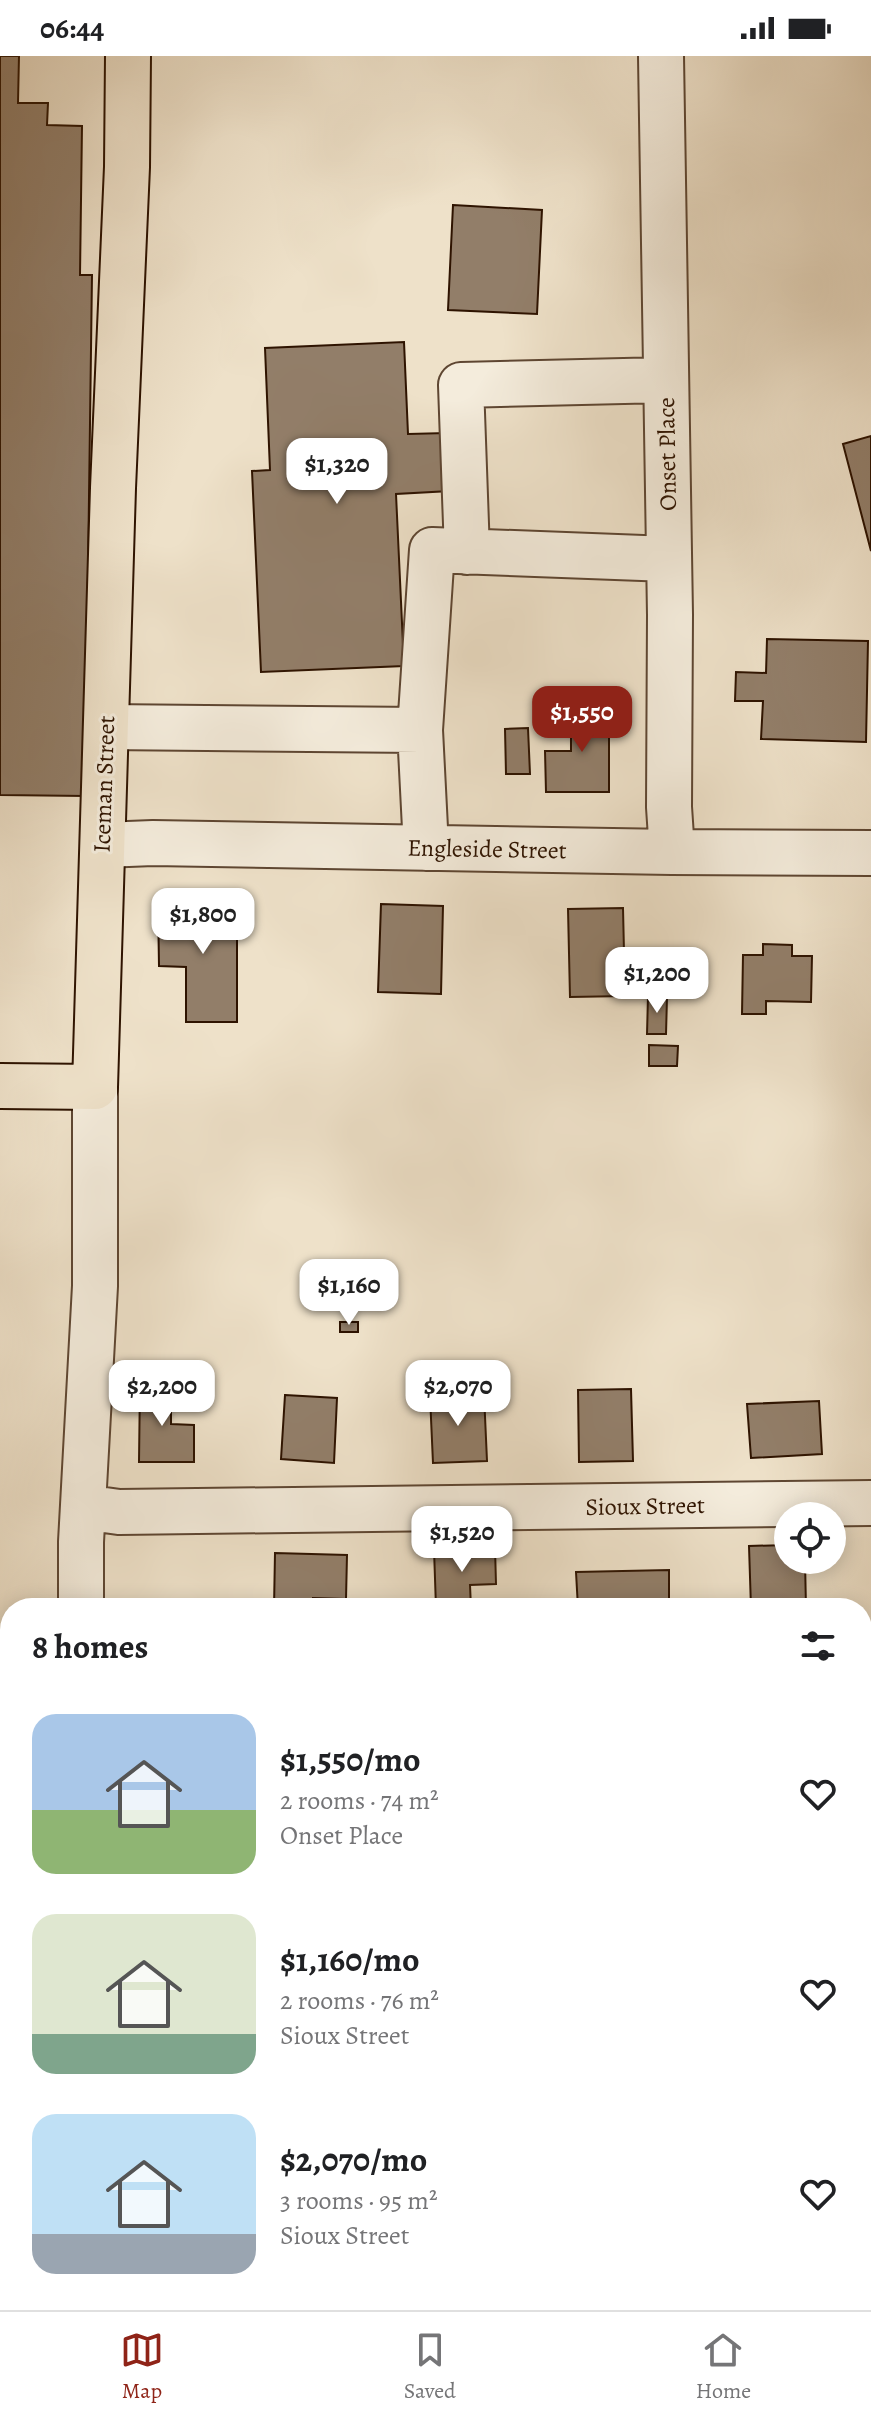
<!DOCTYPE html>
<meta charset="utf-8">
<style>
:root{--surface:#fff;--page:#f2f2f2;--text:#202124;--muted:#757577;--line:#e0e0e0;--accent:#8f2418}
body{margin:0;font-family:Alegreya,serif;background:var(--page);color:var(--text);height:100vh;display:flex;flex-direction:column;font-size:30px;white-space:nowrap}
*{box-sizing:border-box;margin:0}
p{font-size:26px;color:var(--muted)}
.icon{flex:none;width:44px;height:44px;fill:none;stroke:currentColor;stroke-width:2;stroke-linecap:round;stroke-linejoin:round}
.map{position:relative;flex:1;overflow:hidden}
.side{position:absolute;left:0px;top:1542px;width:872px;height:712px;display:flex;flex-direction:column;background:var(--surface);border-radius:32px 32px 0 0;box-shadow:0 4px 20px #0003}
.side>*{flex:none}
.buttons{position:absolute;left:774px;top:1446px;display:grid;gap:16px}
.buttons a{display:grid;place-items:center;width:72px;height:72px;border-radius:50%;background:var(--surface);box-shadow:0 4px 20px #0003;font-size:40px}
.price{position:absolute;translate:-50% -68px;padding:0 18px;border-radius:16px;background:#fff;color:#222;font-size:26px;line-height:52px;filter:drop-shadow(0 2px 4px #0008)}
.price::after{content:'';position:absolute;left:50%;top:48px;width:24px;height:18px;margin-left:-12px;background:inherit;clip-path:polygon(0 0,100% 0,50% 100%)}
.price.selected{background:var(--accent);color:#fff}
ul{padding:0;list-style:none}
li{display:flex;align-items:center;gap:24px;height:200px;padding:0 32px}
li span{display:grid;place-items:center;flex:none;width:224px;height:160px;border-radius:24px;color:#555}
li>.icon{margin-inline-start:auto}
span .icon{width:96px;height:96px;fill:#fffc;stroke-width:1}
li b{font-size:34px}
h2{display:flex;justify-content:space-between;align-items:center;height:96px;padding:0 32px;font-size:34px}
.status{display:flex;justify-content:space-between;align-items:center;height:56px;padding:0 40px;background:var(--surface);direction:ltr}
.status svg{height:22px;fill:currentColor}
.tabs{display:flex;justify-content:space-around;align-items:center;height:112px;border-top:2px solid var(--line);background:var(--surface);font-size:22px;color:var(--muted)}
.tabs a{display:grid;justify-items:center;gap:4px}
.tabs .selected{color:var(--accent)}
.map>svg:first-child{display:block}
.building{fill:#927e69;stroke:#2e1300;stroke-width:2}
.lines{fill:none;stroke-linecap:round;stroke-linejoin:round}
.minor-casing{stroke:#5e4632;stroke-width:48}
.major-casing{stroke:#2e1300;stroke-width:48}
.minor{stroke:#f4ecdc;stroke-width:44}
.major{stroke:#eee1c9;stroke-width:44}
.labels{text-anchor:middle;stroke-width:6;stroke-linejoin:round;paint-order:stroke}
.street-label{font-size:24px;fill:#2e1300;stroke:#f4ecdc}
</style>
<div class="status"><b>06:44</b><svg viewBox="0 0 49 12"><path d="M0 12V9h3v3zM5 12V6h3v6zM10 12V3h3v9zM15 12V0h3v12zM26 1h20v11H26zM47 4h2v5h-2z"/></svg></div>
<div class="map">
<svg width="871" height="2254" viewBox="0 0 871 2254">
<rect width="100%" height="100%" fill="#eee1c9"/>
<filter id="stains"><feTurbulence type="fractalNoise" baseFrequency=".0025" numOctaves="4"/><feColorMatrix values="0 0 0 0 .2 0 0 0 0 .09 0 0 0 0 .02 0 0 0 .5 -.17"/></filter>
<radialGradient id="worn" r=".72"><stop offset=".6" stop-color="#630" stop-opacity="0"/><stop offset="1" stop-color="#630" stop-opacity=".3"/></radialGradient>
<path class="building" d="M0,0H19L18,47H48L47,69L82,70L80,219H92L85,740L0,739Z
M453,149L542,154L537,258L448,254Z
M404,286L408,378L447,377L450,435L396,438L404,610L261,616L252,415L270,414L265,292Z
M871,380V495L843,388Z
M767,583L868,585L866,686L761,683L763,645H735L736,616L766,617Z
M571,648H609V736H546L545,695H571Z
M528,672L530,718H506L505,673Z
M158,846H237V966H186V911L159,910Z
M381,848L443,850L441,938L378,936Z
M623,852L625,940L570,941L568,853Z
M763,888L792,889V900H812L811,946L766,945V958H742L743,899H763Z
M648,940L667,941L666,978H647Z
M649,989L678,990L677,1010H649Z
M340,1266H358V1276H340Z
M140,1326H171V1368L194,1369V1406H139Z
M631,1333L633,1405L579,1406L578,1334Z
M484,1338L487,1405L433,1407L430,1340Z
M285,1339L337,1342L334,1407L281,1403Z
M819,1345L822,1398L751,1402L747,1348Z
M788,1489V1504H805L806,1552H751L749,1490Z
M495,1491L496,1528L470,1529L471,1552H436L434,1493Z
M275,1497L347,1499L346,1543L313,1542V1552H274Z
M669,1514V1552H578L576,1516Z
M9,1769L10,1829H0V1796H8Z
M9,1878H10V1945H0V1913H6Z
M0,2089H10V2134L0,2133Z
M159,2244H212V2254H158Z"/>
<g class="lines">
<defs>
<path id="minor" d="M661,0L670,559L669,751L672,796
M467,496L461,329L666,324
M106,671L420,674L426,792
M420,674L432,494L669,503
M103,789L153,787L672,796L871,797
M83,1451L119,1456L871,1447
M81,1552V1486L95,1230V1031
M862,1979H871
M0,2196H10
M61,2254V2244"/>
<path id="major" d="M0,1030L95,1031L113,432L127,111L128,0"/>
</defs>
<use href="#minor" class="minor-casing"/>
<use href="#major" class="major-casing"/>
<use href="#minor" class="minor"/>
<use href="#major" class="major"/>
</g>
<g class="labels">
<g class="street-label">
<text transform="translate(667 398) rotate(-91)" y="8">Onset Place</text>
<text transform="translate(104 728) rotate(-88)" y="8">Iceman Street</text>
<text transform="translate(487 793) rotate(1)" y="8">Engleside Street</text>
<text transform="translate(645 1450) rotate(-1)" y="8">Sioux Street</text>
</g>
</g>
<rect width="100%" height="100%" filter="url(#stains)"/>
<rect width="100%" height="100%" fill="url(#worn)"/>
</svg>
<div class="buttons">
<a><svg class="icon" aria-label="locate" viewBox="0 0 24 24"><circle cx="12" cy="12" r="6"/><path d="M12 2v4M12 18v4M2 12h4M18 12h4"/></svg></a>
</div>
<b class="price" style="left:337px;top:450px">$1,320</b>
<b class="price selected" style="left:582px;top:698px">$1,550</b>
<b class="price" style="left:203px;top:900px">$1,800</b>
<b class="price" style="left:657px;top:959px">$1,200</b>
<b class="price" style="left:349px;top:1271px">$1,160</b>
<b class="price" style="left:162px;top:1372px">$2,200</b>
<b class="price" style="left:458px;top:1372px">$2,070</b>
<b class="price" style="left:462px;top:1518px">$1,520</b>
<section class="side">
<h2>8 homes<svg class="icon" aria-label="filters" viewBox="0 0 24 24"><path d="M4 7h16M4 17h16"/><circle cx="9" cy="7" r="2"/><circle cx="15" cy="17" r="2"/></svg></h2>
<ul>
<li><span style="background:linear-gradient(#a9c7e8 60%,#8fb573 0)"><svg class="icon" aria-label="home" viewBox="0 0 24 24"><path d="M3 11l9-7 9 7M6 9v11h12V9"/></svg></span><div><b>$1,550/mo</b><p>2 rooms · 74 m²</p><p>Onset Place</p></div><svg class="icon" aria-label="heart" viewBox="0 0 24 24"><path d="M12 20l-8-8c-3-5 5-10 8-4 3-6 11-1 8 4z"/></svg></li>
<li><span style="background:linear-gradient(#dfe7d0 75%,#7fa58c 0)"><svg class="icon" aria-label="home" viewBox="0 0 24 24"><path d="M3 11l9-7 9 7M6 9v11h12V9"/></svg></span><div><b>$1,160/mo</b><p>2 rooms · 76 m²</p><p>Sioux Street</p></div><svg class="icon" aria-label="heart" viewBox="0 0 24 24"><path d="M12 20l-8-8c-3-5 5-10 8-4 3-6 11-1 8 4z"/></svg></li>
<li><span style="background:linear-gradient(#bfe0f5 75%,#9aa5b1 0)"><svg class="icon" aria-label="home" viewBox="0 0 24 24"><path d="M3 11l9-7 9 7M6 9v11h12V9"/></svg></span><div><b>$2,070/mo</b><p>3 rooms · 95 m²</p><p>Sioux Street</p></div><svg class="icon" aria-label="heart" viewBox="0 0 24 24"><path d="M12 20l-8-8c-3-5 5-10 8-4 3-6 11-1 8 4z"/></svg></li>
</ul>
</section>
</div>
<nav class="tabs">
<a class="selected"><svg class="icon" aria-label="map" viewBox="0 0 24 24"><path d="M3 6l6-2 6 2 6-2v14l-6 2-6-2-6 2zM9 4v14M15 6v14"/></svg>Map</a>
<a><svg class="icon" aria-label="saved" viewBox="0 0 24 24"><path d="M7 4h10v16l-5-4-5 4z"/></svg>Saved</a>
<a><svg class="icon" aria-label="home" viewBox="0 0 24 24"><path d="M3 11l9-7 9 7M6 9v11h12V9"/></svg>Home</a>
</nav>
